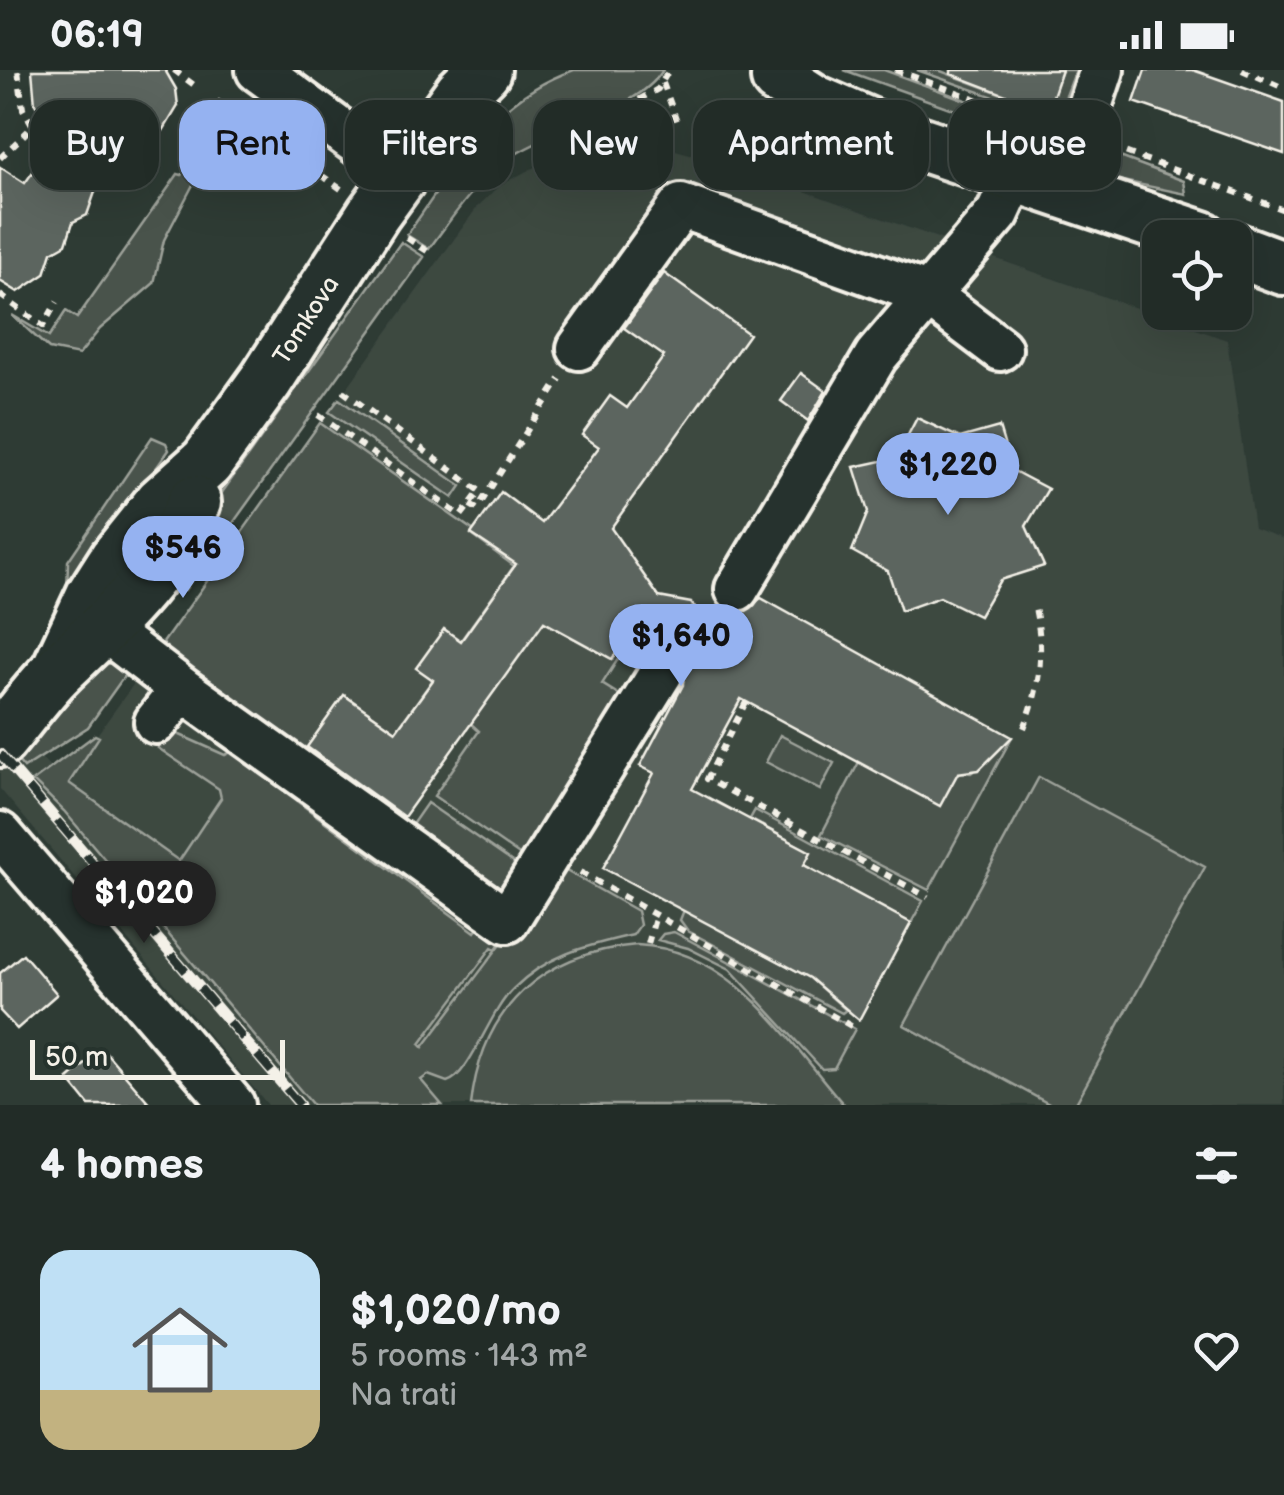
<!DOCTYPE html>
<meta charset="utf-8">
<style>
:root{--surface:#222c27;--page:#2e3833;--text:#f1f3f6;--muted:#a2a7a7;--line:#3f4844;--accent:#95b2f1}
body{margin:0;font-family:"Balsamiq Sans",sans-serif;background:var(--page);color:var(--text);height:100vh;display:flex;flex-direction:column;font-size:38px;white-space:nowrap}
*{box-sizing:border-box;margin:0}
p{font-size:32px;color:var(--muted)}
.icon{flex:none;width:55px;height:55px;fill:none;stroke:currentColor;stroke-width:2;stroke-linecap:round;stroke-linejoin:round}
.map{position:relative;height:1035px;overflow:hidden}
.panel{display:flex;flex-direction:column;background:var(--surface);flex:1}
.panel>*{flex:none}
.guide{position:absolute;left:30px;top:30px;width:1225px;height:90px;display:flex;gap:20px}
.fabs{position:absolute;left:1142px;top:150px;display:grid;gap:20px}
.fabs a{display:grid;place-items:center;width:110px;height:110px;border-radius:20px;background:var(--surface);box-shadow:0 10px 40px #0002,0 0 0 2px var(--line);font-size:50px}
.scale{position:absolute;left:30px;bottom:25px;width:255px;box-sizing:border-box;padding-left:10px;border:5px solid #f4f1e8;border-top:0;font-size:28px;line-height:35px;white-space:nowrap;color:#f4f1e8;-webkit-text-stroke:8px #26332d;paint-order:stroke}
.price{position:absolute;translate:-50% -85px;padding:0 22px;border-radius:35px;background:var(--accent);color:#111;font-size:32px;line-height:65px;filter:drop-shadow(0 2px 5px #0008)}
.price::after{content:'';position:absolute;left:50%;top:60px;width:30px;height:22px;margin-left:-15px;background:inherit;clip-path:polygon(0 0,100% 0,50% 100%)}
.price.on{background:#222;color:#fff}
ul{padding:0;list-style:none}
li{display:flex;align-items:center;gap:30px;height:250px;padding:0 40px}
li+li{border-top:2px solid var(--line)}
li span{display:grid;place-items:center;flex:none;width:280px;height:200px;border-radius:30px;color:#555}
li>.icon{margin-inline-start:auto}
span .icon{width:120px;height:120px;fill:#fffc;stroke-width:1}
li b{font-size:42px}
h2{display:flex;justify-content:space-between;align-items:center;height:120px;padding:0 40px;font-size:42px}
.chip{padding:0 35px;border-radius:30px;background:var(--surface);box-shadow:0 10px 40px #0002,0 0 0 2px var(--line);font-size:35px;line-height:90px}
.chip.on{background:var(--accent);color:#111}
.status{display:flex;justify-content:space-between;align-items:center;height:70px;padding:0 50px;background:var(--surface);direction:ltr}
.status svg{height:28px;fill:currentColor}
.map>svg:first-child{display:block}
.built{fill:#3c4841}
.green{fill:#48524c;stroke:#9ea29a;stroke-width:2.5}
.building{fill:#5c655e;stroke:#f4f1e8;stroke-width:2.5}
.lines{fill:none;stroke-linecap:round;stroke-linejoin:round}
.minor-casing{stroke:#f4f1e8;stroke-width:50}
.major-casing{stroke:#f4f1e8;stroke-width:60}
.path{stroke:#f4f1e8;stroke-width:6;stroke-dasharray:8 8;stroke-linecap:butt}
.minor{stroke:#26332d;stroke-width:42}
.major{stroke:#26332d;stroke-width:52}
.rail-casing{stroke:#f4f1e8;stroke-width:11}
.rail{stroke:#26332d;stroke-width:8;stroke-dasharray:22;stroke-linecap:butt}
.labels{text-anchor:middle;stroke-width:8;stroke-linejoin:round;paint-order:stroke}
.street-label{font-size:25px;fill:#f4f1e8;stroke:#26332d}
</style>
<div class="status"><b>06:19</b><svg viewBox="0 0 49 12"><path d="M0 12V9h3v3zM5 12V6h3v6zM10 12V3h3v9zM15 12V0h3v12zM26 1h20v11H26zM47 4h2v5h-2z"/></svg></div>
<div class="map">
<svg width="1284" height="1035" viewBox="0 0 1284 1035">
<rect width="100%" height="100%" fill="#2e3b34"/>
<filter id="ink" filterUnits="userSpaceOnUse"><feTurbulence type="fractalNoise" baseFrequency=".01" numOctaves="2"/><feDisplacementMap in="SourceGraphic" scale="20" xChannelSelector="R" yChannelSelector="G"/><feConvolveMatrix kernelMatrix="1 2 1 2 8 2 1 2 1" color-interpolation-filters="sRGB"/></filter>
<g filter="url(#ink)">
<path class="built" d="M622,72L651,73L739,98L1227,270L1254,458L1284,469V1035H268L0,719V642L63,712L478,136L502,114L546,91L586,74Z"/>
<path class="green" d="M574,0H663C639,40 553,59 511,87C476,111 454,145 429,179L407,165C454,99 493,27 574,0Z
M844,0H884L979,35L980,49Z
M917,0H938L1047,41L1062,0H1076L1057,49Z
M214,35L316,107L300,114L239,71L225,69L197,99L196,109L164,170L154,213L100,259L79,285L49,279L12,245L49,267L66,241L77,248L178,104L182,105L202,80L189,72Z
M1001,44H1005L1069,68L1053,76L994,55Z
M1088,75L1184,111L1186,124L1093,105L1086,95Z
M401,172L424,187L185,520L161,508Z
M339,329L461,416L453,428L329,342Z
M320,353L474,461L472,465L514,496L396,661L344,625L306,680L411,756L427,733L521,798L504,819H489L160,577Z
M152,367L166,373L169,380L67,524L68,491Z
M544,552L612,589L618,580L622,583L602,614L629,631L528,791L434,726L479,661L469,652Z
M116,593L130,598L88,657L24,698L13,685L99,594Z
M171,661L225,685L239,678L306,718L298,732L475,862L479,857L507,863L496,879L492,877L420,974L423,977L559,797L637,841L640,855L633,865C586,876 548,884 513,919C489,942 470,1006 447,1012L428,1005L421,1010L442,1035H313L64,741L33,711L95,665L99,667L69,713L179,791L221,728L219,719L158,678Z
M780,665L834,693L820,720L766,692Z
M1012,667L929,820L821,765L859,692L971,703Z
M1039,707L1205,797L1075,1035H1051L904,955Z
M755,740L923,831L911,853L804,795L810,782L750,749Z
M684,840L810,908L846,940L842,943L688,861L680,850Z
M674,862L855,959L834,998L822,999L730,899L688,878L658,870L663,864Z
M637,875C733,879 787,969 844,1035H471C482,938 541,883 637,875Z"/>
<path class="building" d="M32,0H165L176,19L178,36L163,61L136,70L120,83L109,115L95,122L87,145L73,152L66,174L52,182L45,204L18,222L0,211V97L25,113L57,68L35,34Z
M951,0H1062L1048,41L951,4Z
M1145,0H1193L1284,32V84L1134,32Z
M664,203L749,264L611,458L659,527L691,533L722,570L730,556L734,558L742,543L761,528L1012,667L979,700L958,703L940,736L741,629L692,719L811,782L804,795L911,853L859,950L810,908L603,798L654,703L640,696L683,615V592L673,581H650L639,591L618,580L612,589L544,552L404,747L307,677L344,625L396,661L433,610L416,598L444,559L461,571L516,494L471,464L501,422L542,453L599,377L582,365L610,326L627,338L664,286L624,258Z
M801,303L826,321L808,351L781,331Z
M917,348L960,368L999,357L1012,400L1048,419L1026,456L1044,496L1000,510L979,546L940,527L901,541L888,501L852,481L868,442L854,397L896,388Z
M23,884L57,924L17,959L0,941V903Z
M103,979L151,1035H89L68,1009Z"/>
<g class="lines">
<defs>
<path id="minor" d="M258,0L401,105
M1050,118L1080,66L1102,0
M579,278L681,136L927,224L1000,279
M737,519L876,286L998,143L1014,108
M105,560L182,619L156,652
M182,619L507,851L661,603
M0,764L233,1035"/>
<g id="major">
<path d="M778,8L815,32L883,61L1202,168"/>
<path d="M1235,180L1284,198"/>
<path id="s1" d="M58,600L93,525L116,489L161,433L207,392L267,309L374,143L461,23L484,0"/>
<path d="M0,670C20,647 38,620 60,599C116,546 162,506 194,432"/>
</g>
</defs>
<use href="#minor" class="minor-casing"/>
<use href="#major" class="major-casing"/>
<path class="path" d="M174,0L194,15
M895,0L1046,54
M1242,0L1284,18
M663,13L678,54
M217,31L341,119
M611,45L658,19L669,0
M1111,77L1284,140
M0,88L33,56L23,39L18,0
M407,168L430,183
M0,225L43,256L57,232
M318,345L461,446L480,421L337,317
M470,435L477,439L560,309
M746,632L707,709L928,827
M1024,658C1041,616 1045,579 1034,534
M580,802L858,960
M648,874L656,845"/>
<use href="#minor" class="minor"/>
<use href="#major" class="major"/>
<defs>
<path id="rail" d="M0,684L300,1035"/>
</defs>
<use href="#rail" class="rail-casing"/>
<use href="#rail" class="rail"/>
</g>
</g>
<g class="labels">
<g class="street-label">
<text dy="9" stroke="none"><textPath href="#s1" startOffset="432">Tomkova</textPath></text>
</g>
</g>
</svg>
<div class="fabs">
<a><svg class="icon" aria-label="locate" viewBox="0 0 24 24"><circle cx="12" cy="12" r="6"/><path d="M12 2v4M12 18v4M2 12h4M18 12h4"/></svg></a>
</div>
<div class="scale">50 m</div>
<b class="price" style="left:948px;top:448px">$1,220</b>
<b class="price" style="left:183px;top:531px">$546</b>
<b class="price" style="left:681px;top:619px">$1,640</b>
<b class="price on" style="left:144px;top:876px">$1,020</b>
<div class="guide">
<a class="chip">Buy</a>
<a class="chip on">Rent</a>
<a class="chip">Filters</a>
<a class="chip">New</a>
<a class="chip">Apartment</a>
<a class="chip">House</a>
</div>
</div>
<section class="panel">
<h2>4 homes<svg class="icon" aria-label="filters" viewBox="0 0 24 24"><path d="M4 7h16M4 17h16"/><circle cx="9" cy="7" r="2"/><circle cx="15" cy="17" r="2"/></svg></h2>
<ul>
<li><span style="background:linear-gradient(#bfe0f5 70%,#c2b280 0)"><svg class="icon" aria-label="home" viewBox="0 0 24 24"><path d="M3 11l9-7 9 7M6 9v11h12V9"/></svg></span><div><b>$1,020/mo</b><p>5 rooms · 143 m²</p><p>Na trati</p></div><svg class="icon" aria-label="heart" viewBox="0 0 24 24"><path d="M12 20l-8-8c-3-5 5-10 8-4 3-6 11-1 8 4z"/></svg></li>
</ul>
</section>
